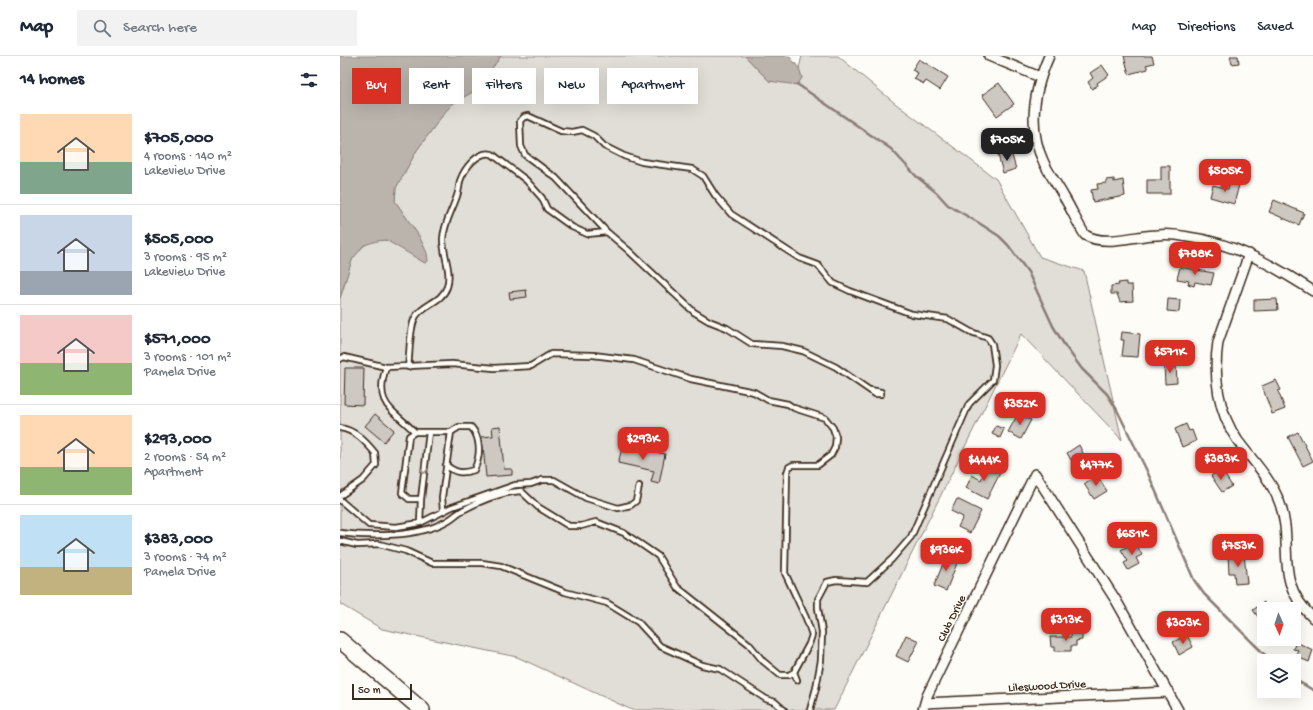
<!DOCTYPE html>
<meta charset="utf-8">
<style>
:root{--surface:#fff;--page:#f2f2f3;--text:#1f2937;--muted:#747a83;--line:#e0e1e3;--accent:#d93025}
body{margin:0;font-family:"Gochi Hand",sans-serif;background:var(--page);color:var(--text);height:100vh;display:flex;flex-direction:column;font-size:15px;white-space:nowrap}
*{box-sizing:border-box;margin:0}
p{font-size:13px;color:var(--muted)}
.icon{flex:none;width:22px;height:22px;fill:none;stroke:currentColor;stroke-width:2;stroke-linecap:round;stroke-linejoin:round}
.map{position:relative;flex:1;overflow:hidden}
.panel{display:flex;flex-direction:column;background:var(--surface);width:340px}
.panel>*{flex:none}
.hud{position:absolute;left:12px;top:12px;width:380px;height:36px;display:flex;gap:8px}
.needle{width:26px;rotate:177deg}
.fabs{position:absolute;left:917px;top:546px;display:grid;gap:8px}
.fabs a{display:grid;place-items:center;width:44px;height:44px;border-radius:0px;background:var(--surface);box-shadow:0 4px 16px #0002;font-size:20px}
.scale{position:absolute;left:12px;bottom:10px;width:60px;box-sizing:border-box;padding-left:4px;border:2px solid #3b2a1e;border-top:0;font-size:11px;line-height:14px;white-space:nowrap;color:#3b2a1e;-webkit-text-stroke:3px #fdfcf7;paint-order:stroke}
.price{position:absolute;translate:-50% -34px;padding:0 9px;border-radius:8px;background:var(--accent);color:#fff;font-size:13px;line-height:26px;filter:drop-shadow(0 1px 2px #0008)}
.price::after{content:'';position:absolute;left:50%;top:24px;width:12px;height:9px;margin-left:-6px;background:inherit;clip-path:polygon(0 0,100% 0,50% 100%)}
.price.selected{background:#222;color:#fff}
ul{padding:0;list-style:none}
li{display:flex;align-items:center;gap:12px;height:100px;padding:0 20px}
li+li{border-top:1px solid var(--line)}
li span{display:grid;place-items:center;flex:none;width:112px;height:80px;border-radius:0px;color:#555}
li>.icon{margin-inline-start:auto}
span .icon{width:48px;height:48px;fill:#fffc;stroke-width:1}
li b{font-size:17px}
h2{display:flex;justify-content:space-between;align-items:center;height:48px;padding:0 20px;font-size:17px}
.chip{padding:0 14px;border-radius:0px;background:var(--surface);box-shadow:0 4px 16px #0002;font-size:14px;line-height:36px}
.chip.selected{background:var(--accent);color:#fff}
header{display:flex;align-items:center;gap:24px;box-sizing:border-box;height:56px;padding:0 20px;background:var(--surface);border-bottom:1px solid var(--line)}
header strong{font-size:19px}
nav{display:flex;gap:22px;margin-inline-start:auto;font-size:14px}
.search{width:280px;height:36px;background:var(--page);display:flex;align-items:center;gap:10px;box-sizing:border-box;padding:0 14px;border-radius:0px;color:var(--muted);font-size:15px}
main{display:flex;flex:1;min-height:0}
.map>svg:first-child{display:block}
.green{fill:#e1ded7;stroke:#8e847a}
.water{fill:#bbb4ad;stroke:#887d74}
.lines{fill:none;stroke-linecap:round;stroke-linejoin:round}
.stream{stroke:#887d74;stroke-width:2.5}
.building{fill:#cdc8c2;stroke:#3b2a1e}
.service-casing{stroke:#3b2a1e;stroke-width:8}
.minor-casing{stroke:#3b2a1e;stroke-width:12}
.trunk-casing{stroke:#3b2a1e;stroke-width:18}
.service{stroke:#fdfcf7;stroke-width:4.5}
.minor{stroke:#fdfcf7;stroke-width:9}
.trunk{stroke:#fdfcf7;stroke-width:15}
.oneway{stroke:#9c938a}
.labels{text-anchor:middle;stroke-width:3;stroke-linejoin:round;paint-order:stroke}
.street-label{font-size:12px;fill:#3b2a1e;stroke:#fdfcf7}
</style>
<header>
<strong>Map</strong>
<div class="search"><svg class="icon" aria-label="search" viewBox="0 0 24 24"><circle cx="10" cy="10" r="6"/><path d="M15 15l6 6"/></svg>Search here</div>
<nav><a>Map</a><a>Directions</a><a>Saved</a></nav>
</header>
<main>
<section class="panel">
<h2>14 homes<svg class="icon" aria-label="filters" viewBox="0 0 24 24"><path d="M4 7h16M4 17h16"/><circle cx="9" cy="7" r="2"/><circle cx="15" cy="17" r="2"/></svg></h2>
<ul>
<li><span style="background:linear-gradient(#ffd9b3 60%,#7fa58c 0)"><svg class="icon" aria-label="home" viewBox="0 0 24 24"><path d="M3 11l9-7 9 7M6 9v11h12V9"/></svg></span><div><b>$705,000</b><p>4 rooms · 140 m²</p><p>Lakeview Drive</p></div></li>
<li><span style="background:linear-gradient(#c9d6e8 70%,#9aa5b1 0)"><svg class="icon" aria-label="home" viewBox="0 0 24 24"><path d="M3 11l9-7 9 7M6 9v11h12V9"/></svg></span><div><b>$505,000</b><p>3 rooms · 95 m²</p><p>Lakeview Drive</p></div></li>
<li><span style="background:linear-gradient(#f6c9c9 60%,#8fb573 0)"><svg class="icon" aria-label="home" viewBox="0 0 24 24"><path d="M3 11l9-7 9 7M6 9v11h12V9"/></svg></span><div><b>$571,000</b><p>3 rooms · 101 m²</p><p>Pamela Drive</p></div></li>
<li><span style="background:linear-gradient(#ffd9b3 65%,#8fb573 0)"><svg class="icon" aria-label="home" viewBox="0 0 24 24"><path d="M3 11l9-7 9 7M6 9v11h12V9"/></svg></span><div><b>$293,000</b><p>2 rooms · 54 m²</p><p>Apartment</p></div></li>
<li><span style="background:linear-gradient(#bfe0f5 65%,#c2b280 0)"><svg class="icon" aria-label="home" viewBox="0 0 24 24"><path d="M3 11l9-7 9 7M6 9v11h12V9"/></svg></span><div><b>$383,000</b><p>3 rooms · 74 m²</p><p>Pamela Drive</p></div></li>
</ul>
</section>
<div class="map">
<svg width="973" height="654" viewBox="0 0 973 654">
<rect width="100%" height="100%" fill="#fdfcf7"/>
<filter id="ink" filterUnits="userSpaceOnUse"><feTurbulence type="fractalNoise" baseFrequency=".025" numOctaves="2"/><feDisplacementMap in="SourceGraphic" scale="8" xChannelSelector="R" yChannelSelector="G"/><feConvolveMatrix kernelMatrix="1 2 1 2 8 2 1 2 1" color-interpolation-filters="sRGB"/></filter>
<g filter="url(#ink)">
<path class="green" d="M161,0H405L429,25L462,22L459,12L462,0H498L556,48L656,123L700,201L744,215L782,384L681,278L494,654H292L177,601L42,573L0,548V242C5,231 6,218 11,207C16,194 30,182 44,184C51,185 76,202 85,207L88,205L79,180L55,145L56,132L77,94L105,56L115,46L136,34Z"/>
<path class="water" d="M0,0H161L136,34L115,46L105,56L77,94L56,132L55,145L79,180L87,197L88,205L85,207L46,184L37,185L24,189L12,204L0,242Z
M405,0H449L459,12L462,22L457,29L429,25Z"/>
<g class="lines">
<path class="stream" d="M457,28L551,93L576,120L597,137L608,149L639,167L659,180L668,189L688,216L713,270L725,290L742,313L767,338L776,352L807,415L854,524L864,538L931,605
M954,623L973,634"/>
</g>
<path class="building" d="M784,0H812L814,7L806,9L808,13L789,18Z
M890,0H898L899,7L892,8Z
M579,3L608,21L600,34L586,25L584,28L574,23L578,17L572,14Z
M762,9L769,19L757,27L758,29L752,33L748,26L753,22L750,17Z
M659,27L674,48L657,60L642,39Z
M671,96L676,113L663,117L658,99Z
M821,110H830V138H807V124H821Z
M774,123V126L783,124L785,140L753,146L751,134L758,133L757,128L766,127V124Z
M889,127L899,129L894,148L870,141L873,129L888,133Z
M934,144L964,157L959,169L929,156Z
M840,211L874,217L871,229L855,226L854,230L848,228L849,225L837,223Z
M786,226V229H792L793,245L780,246L777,238H771V230L779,229L778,227Z
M186,234L187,241L170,243L169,236Z
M828,243L840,244L839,256L827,255Z
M937,243L938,254L914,255V244Z
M782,276L800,278L798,301L782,300L784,284H781Z
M836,308L837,327L825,328L824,309Z
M5,312H24L23,349L4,348Z
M936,324L941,334L938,335L945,353L932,358L922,330Z
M35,358L54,374L44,386L25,370Z
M678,358L691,364L681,383L668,376Z
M846,368L849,375L852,374L856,385L842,391L835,373Z
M160,370L164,413H172V419L146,421L143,389L141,381L153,380L152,371Z
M656,370L664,373L660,382L652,378Z
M958,376L973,405L963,410L948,381Z
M283,389L325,398L319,428L311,426L314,415L278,407Z
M739,389L743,397L731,404L727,397Z
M648,408L661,415L647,443L626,432L632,419L641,424Z
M881,413L892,430L882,436L871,420Z
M757,419L767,435L754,443L744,428Z
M617,443L641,455L630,477L618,471L623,461L611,455Z
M795,486L802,499L796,502L799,508L788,514L784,507L788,505L781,494Z
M607,498L619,502L606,535L594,530Z
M904,498L907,527L895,528L894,517H889L888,499Z
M924,546V569L913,554Z
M742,575V584L736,585V590H731V595H715V591H711L710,581H731V576Z
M566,579L579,585L568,606L556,600Z
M847,579L853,591L839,599L833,586Z
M956,586L973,594L969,606L955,600L958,594L953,593Z"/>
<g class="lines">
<defs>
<path id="service" d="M0,303L4,301L46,311
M68,311C70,297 69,271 76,260C85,247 101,247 107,231C112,215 103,199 103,183C104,167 112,155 117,140C119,135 119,130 120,125C124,113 138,94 152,98L186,124L202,142L207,153L232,171L247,178L267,176
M0,372C15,374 26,386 35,397L36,409L23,424L0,440
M75,376C51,352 34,349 46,311L112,308L154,312L191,310L211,298L253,299L294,304L351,323L414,336L428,344L448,348L454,352L485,362L493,372L496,381L495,391L491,399L478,409H453L449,411L447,417L445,517L466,562L472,579L469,588L454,616
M89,376L81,443H69L62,437L69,380L75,376H111L119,371H131C141,382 141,400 134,414C122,418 115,417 106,409
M0,444L29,469L56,471L80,467L112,451L175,429L191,428L202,424H214L246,442L278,452L291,449L296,445L299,430
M103,455L102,441L111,376
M80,467L81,443
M0,477C30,481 78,481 105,466C112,463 117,457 123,454C140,445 162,436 181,435L198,451L229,470H241L256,466L284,477L302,489L318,500L337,531L409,588L423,605L440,619H449L454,616L457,624
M0,485L17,489L39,488L66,495L92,507H142L161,510L225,536L267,547L298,566L320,590L362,609L380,613L426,643L435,646L444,654
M470,654L476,632L481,604L482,576L478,552V543L487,526L496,524L527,526L552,503L571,481L629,348L653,324L655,309L652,288L648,282L631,276L608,263L572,258L510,235L493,227L478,209L459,202L391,158L375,139L363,120L352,113L302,106L284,100L264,90L254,80L242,74L232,76L221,75L188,60L184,61L180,65L181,90L185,99L216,122L267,176L288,194L354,256L369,265L387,272L412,288L442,290L463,295L496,311L535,338H541V336L530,334"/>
<path id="minor" d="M649,0L700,21
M709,0C694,34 687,72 704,107C710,119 718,130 724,141C732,154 737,167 745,179C765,191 795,179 817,179C827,178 838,179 848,181C895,187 934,210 973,235
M909,198L878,286C873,319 878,357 898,385C913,405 930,422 939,445C956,489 931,522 973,562
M585,647L829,636
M583,654L587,640L695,418L777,546L838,654"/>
<path id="trunk" d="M0,584L82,654"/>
</defs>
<use href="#service" class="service-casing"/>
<use href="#minor" class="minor-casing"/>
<use href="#trunk" class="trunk-casing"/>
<use href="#service" class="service"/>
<use href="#minor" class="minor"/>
<use href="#trunk" class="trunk"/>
</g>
<defs><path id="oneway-chevron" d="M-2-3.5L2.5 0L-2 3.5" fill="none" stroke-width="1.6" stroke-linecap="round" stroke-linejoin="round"/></defs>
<use class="oneway" href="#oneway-chevron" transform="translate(84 415) rotate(97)"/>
</g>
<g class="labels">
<g class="street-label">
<text transform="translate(611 562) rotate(-64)" y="4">Club Drive</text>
<text transform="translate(707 629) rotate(-3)" y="4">Lileswood Drive</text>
</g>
</g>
</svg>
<div class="fabs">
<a><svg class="needle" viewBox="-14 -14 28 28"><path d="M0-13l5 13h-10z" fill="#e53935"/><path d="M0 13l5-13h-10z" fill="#747a83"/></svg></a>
<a><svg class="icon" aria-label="layers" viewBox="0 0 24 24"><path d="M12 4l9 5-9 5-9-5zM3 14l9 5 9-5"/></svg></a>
</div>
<div class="scale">50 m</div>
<b class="price selected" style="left:667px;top:106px">$705K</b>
<b class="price" style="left:885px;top:137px">$505K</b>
<b class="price" style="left:855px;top:220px">$788K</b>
<b class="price" style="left:830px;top:318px">$571K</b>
<b class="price" style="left:680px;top:370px">$352K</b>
<b class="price" style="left:303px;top:405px">$293K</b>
<b class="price" style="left:881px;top:425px">$383K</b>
<b class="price" style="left:644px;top:426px">$444K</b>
<b class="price" style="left:756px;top:431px">$477K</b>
<b class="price" style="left:792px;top:500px">$651K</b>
<b class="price" style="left:898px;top:512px">$753K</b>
<b class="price" style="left:606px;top:516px">$936K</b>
<b class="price" style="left:726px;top:586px">$313K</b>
<b class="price" style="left:843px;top:589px">$303K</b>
<div class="hud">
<a class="chip selected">Buy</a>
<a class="chip">Rent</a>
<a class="chip">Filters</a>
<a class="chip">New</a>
<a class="chip">Apartment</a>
</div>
</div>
</main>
